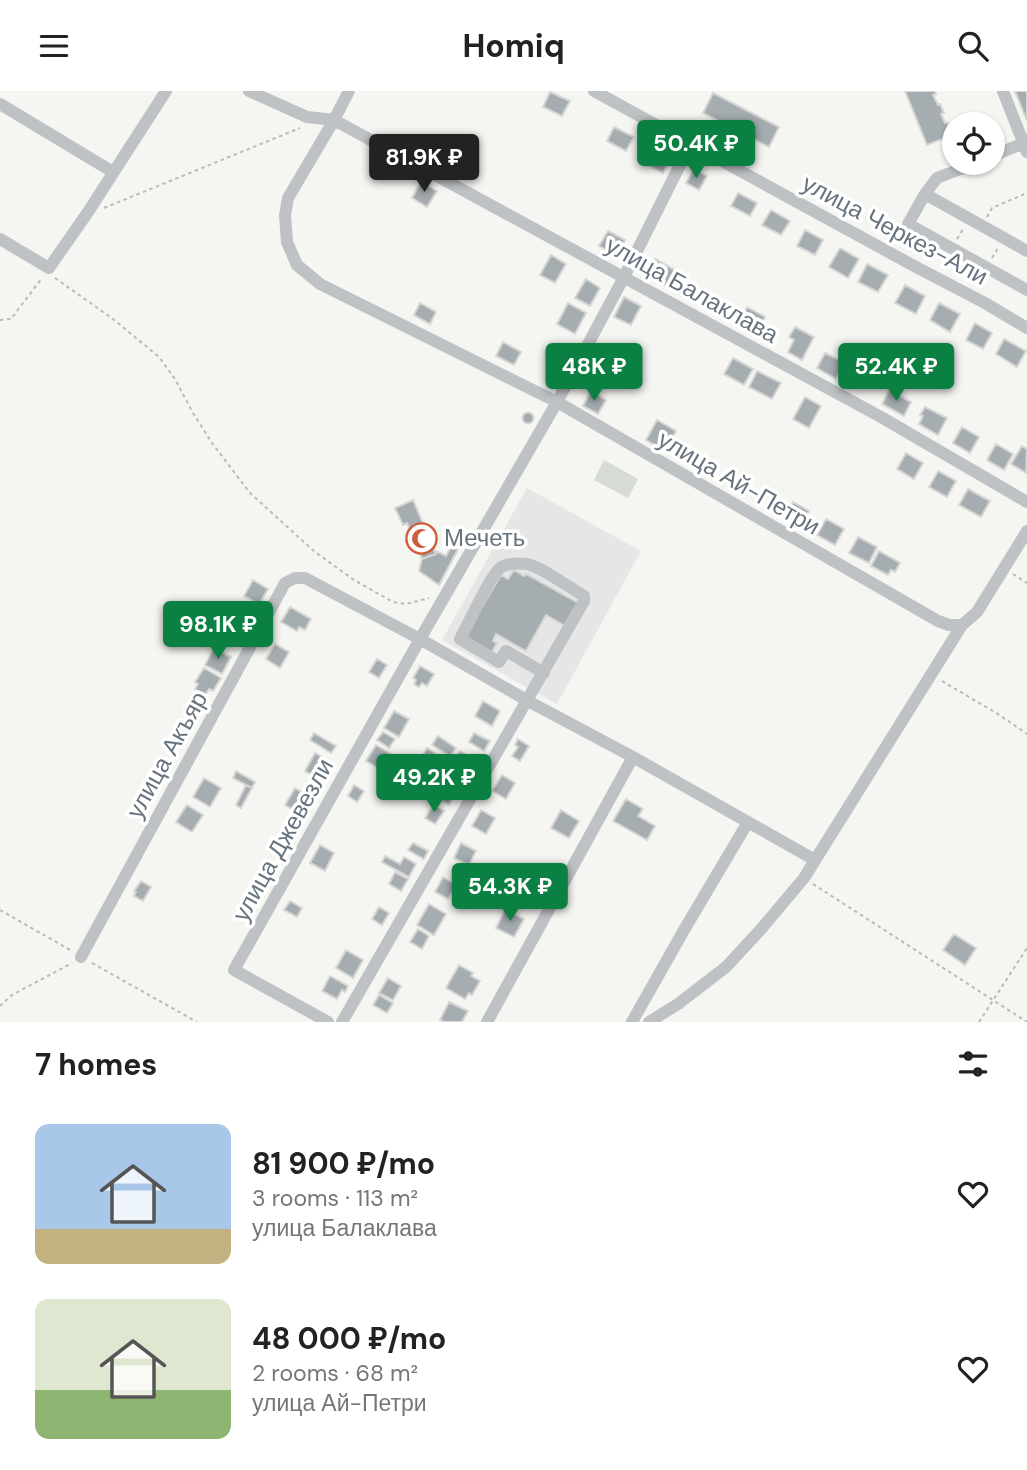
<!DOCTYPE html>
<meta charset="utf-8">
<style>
:root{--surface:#fff;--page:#f6f6f6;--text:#222;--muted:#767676;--accent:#0b8043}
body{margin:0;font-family:"DM Sans",sans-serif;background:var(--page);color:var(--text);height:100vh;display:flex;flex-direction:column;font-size:26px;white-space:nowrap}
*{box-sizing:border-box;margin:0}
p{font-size:23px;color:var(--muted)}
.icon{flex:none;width:38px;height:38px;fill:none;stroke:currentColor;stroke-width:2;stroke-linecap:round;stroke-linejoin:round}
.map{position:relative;height:931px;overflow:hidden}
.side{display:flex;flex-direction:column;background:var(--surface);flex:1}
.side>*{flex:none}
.controls{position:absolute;left:942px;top:21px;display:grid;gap:14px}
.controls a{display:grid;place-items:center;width:63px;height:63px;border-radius:50%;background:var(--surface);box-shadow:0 2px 5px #0004;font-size:35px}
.price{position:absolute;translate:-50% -60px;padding:0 16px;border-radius:7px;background:var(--accent);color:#fff;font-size:23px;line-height:46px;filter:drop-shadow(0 2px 4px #0008)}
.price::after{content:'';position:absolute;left:50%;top:42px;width:21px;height:16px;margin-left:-10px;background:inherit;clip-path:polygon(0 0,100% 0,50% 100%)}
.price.current{background:#222;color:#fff}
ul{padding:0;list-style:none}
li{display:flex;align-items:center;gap:21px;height:175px;padding:0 35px}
li span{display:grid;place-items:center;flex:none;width:196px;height:140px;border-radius:14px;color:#555}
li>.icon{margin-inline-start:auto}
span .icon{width:84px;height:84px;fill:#fffc;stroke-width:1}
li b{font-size:30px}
h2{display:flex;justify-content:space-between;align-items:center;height:84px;padding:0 35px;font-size:30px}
header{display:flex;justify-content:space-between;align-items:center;height:91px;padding:0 35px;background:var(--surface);font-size:32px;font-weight:700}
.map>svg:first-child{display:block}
.built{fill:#e5e6e5}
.green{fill:#d6dbd3}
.building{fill:#a6adb1;stroke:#d6d6d4;stroke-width:2}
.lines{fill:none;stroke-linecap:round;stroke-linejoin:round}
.path{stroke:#b8bbbc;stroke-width:2;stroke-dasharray:3.5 3.5;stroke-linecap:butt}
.minor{stroke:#bec2c5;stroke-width:12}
.labels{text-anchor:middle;stroke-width:7;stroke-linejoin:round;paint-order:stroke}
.street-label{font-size:24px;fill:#67747f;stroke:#fff}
.poi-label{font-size:24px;fill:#67747f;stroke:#fff;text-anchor:start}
</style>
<header><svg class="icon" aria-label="menu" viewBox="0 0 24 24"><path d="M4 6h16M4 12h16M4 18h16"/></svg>Homiq<svg class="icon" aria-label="search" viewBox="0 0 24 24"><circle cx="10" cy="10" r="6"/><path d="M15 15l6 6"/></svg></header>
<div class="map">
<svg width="1027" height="931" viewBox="0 0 1027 931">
<rect width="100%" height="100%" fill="#f5f5f2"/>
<path class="built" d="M527,397L641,460L557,613L442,549Z"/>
<path class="green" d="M604,369L638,388L628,407L594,389Z"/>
<path class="building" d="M905,0H935L936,3L933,4L938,14L940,13L944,22L941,23L945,32L947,31L951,40L948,41L950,45L927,54Z
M1015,0H1027V30Z
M550,1L570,10L562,25L543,16Z
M713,2L779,36L769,56L703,22Z
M614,36L634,46L626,60L607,50Z
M650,55L671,66L663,82L642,71Z
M694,78L707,85L699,99L686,92Z
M421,91L437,100L427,116L412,107Z
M738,102L757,112L750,125L731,115Z
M771,119L790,130L781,144L762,134Z
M805,139L823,149L815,164L797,155Z
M608,140L625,149L616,165L599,155Z
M840,157L859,168L848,187L829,176Z
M551,164L566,173L555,192L540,184Z
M655,168L675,179L667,195L647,184Z
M867,173L888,184L878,201L858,191Z
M586,188L600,197L590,215L575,207Z
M905,194L925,205L916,223L895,212Z
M624,206L641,215L631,234L614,226Z
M420,212L436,221L430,233L414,224Z
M568,212L586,222L575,243L557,233Z
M939,212L960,223L950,241L930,229Z
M747,216L765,226L755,244L737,235Z
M975,232L992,242L983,258L966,249Z
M795,236L814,246L802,269L788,261L794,249L789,246Z
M1004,248L1026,260L1017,276L996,263Z
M503,251L521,261L514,274L496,265Z
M825,262L845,272L836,288L817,277Z
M733,267L753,278L744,294L724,283Z
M757,280L781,292L772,308L749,296Z
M889,299L911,311L904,325L882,313Z
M591,300L606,309L598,323L583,315Z
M805,306L821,315L809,337L793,328Z
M925,316L947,327L938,344L919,333L923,325L920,324Z
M522.5 327a5.5 5.5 0 1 1 11 0a5.5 5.5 0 1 1-11 0Z
M657,329L676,340L665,360L646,349Z
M962,336L979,346L970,362L953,352Z
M996,353L1013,363L1004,379L987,369Z
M1022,355L1027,358L1026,382L1011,373Z
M906,362L923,372L914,388L897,378Z
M938,380L956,390L947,406L929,396Z
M968,398L990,410L981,426L959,414Z
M413,409L436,463L422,468L407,432L403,434L395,417Z
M793,411L809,420L801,434L785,425Z
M826,428L844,438L835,454L817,444Z
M460,439L466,443L439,494L419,480L422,468L436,463L434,459L446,465Z
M858,446L877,456L869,472L849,462Z
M879,460L900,472L895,481L891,479L888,484L871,475Z
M514,479L524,485L526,483L580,513L567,536L546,524L526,560L496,543L493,550L497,552L491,563L463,548L501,484L508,488Z
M253,489L268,498L259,513L244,505Z
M290,516L311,528L305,539L299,536L297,540L281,531Z
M239,525L255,535L251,543L234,533Z
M275,553L289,561L280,577L266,568Z
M214,557L231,566L222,583L205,574Z
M377,568L387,574L379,587L369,581Z
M420,575L434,583L427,595L422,592L419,596L414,593L416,589L413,587Z
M204,577L221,587L213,600L209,598L205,604L195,598L198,593L195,591Z
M483,610L500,620L492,635L475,625Z
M394,620L409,628L399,646L384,637Z
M383,641L395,648L389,657L377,649Z
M314,642L336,655L331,662L310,649Z
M474,642L490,650L484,660L469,651Z
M438,645L456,657L450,665L432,654Z
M518,648L529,655L520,670L512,665L518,656L515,654Z
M376,654L391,663L382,679L366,670Z
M427,657L436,663L432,668L430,666L428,669L422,666Z
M460,660L475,669L465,684L451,675Z
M315,662L331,671L321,689L305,680Z
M236,680L255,691L252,697L233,687Z
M502,684L515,692L506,708L492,700Z
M204,687L221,697L210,716L193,706Z
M246,694L252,697L241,717L236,714Z
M354,694L364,700L357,711L348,705Z
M441,695L455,703L449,714L435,705Z
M295,697L311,707L302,724L285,714Z
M626,708L643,718L638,725L655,735L647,749L613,730Z
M434,713L444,720L435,733L425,727Z
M187,714L203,724L192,741L176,731Z
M481,719L495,727L486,743L472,735Z
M561,719L579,730L569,747L551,737Z
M413,752L428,760L424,768L408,759Z
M461,752L476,760L469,774L454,767Z
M320,754L334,762L325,780L310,772Z
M385,765L400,773L404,766L416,773L409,786L382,771Z
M395,781L408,788L401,800L389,793Z
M443,786L456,794L448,808L435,801Z
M523,786L539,795L528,814L512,804Z
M141,790L151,796L143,810L134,805L136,801L134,800Z
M290,810L302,817L297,826L284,819Z
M429,813L446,823L434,844L417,834Z
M379,816L389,822L382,834L372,828Z
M505,819L524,828L514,846L496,837Z
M418,838L429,845L422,858L410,851Z
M954,843L976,857L965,874L943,859Z
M346,859L363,869L353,887L336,877Z
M459,874L473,882L471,885L480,890L472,904L469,902L465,908L446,897Z
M330,885L348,895L345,901L342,899L337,908L322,900Z
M388,887L401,895L393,909L379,902Z
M379,904L393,912L387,922L373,914Z
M449,911L468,920L462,931H444L440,929Z"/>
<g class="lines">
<path class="path" d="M104,117L300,37
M987,126L992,117L1027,102
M957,148L963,138
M992,167L998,157
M55,187L113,228L159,266L175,288L193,322L212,352L250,402L315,461L354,489L393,511L406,513L429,507
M0,229L11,228L42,187
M1013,483L1027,492
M942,590L998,623L1027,643
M813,793L1027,931
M0,819L72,860
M92,872L197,931
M0,915L12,904L72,872
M979,931L1027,857"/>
<path class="minor" d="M249,0L307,26L334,29L881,326L1027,411
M349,0L334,29L288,107L285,124L287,151L297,174L320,193L557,311L938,530L949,534H962
M594,0L916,176L985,212L1027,237
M1003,0L1027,61
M0,13L113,81
M992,65L1024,52
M925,103L937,87L976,72
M0,148L49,177L88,121L166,0
M1027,160L925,103L908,133L1027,199
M81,866L285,492L295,487H305L420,548L528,610L633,666L815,769
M328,931L234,879L420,548L557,311L624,186L691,52
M342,931L584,510V505C570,497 542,476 527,473C519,472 507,472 500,477C490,485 468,534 460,548L499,571L506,560L544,582
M487,931L633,666
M632,931L684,839L748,731
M649,931L678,913L726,876L762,837L804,787L962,534L977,521L1027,440"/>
</g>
<defs>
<symbol id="mosque-ring" viewBox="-11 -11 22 22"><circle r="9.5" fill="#fff" stroke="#ce5d39" stroke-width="1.5"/><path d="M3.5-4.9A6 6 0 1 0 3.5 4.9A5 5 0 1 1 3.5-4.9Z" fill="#ce5d39"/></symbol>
</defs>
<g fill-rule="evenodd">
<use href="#mosque-ring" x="404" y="430" width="35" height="35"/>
</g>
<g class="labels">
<g class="street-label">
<text transform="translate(895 139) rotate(28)" y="8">улица Черкез-Али</text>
<text transform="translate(692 199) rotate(29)" y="8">улица Балаклава</text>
<text transform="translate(739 392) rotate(30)" y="8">улица Ай-Петри</text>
<text transform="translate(167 664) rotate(-61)" y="8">улица Акъяр</text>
<text transform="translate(283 749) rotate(-61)" y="8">улица Джевезли</text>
</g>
<g class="poi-label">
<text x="444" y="455">Мечеть</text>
</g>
</g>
</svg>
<div class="controls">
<a><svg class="icon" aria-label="locate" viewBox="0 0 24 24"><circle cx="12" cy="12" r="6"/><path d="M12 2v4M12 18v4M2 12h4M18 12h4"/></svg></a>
</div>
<b class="price" style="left:696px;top:89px">50.4K ₽</b>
<b class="price current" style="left:424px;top:103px">81.9K ₽</b>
<b class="price" style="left:594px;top:312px">48K ₽</b>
<b class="price" style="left:896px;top:312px">52.4K ₽</b>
<b class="price" style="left:218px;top:570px">98.1K ₽</b>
<b class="price" style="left:434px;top:723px">49.2K ₽</b>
<b class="price" style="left:510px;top:832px">54.3K ₽</b>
</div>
<section class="side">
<h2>7 homes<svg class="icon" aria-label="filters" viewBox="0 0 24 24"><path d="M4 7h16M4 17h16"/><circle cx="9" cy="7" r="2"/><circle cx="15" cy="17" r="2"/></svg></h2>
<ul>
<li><span style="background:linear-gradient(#a9c7e8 75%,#c2b280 0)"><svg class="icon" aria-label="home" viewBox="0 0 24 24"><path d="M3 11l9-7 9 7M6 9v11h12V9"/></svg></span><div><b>81 900 ₽/mo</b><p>3 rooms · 113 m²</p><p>улица Балаклава</p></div><svg class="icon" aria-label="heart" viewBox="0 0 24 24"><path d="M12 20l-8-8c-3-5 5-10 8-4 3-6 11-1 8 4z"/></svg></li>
<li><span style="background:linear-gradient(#dfe7d0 65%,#8fb573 0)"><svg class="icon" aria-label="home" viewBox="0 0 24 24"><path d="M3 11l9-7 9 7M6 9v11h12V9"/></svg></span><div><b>48 000 ₽/mo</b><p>2 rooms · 68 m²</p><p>улица Ай-Петри</p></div><svg class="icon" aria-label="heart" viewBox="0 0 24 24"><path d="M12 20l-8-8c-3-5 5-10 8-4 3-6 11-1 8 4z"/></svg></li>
</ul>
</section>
